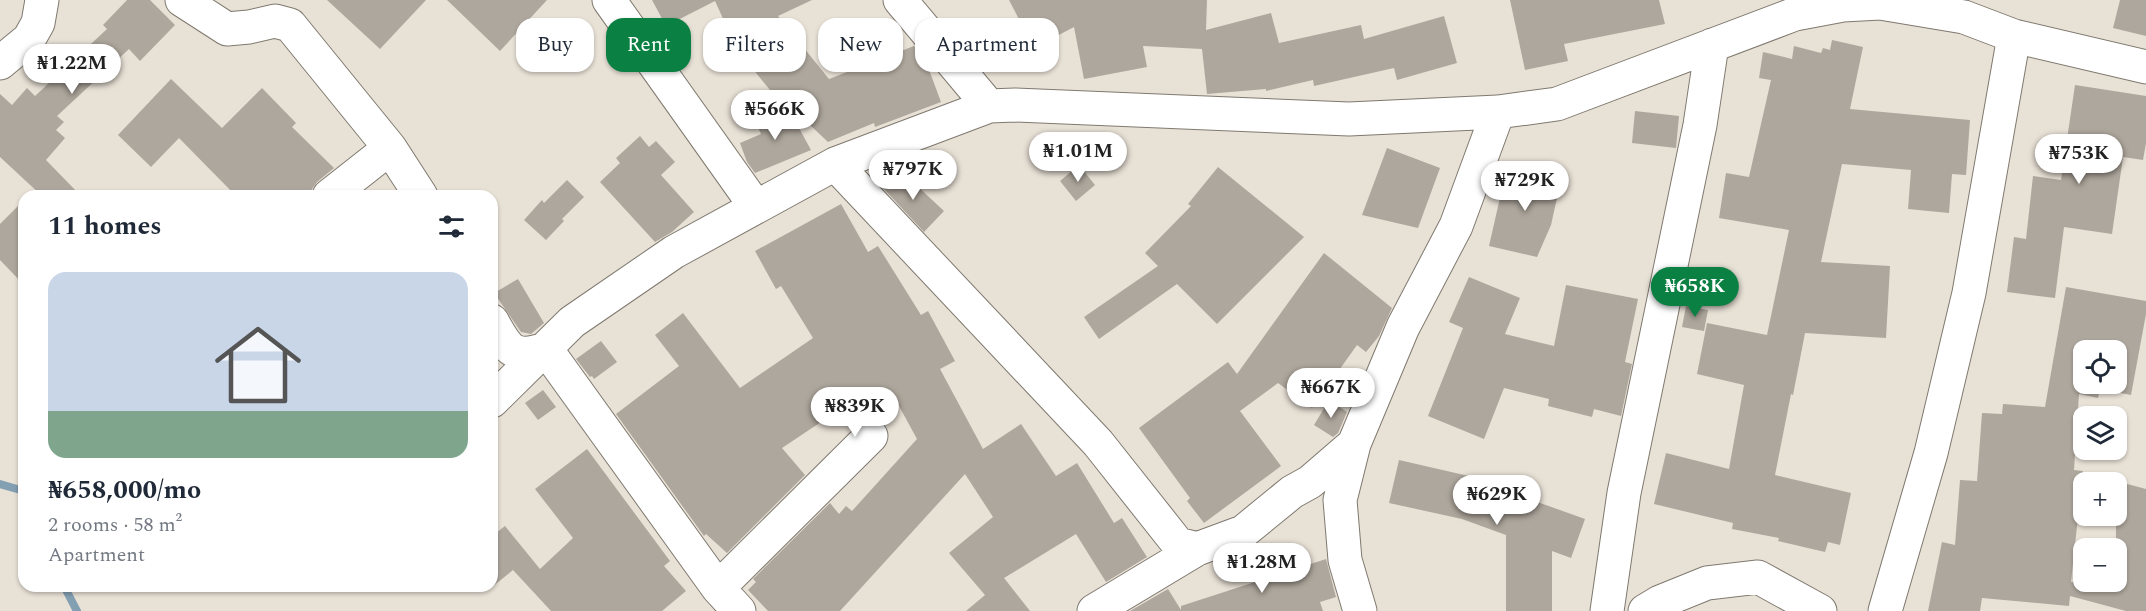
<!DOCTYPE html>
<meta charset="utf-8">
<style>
:root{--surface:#fff;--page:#f6f6f7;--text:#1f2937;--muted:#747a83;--accent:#0b8043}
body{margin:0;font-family:Spectral,serif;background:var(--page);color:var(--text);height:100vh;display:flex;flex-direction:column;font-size:22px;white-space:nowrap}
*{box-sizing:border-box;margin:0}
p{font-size:20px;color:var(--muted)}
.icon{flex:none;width:33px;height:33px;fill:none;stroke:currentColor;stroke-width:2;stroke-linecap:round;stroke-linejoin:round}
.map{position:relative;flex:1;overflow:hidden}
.sheet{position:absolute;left:18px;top:190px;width:480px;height:402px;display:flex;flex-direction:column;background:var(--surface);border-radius:18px;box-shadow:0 2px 4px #0004}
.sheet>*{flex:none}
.top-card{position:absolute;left:516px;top:18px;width:570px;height:54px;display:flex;gap:12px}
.buttons{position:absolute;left:2073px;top:340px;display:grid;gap:12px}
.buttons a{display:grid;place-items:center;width:54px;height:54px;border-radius:12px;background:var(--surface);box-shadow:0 2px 4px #0004;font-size:30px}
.price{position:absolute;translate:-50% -51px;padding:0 14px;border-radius:21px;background:#fff;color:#222;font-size:20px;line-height:39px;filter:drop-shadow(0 2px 3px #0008)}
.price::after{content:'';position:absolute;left:50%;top:36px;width:18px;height:14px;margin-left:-9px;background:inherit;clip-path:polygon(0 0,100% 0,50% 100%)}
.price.current{background:var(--accent);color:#fff}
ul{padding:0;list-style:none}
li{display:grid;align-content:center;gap:12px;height:318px;padding:0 30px}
li span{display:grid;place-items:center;height:186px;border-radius:18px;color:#555}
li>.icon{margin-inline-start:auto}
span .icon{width:108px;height:108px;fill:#fffc;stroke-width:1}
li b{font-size:26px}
h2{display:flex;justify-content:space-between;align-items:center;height:72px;padding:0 30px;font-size:26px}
.pill{padding:0 21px;border-radius:18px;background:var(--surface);box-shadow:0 2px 4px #0004;font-size:21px;line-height:54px}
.pill.current{background:var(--accent);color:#fff}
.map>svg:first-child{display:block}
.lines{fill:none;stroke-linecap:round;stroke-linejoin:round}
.stream{stroke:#839fb2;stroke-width:8}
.building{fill:#aea79d;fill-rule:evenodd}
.minor-casing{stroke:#7f796f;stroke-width:35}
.minor{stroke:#fff;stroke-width:33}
</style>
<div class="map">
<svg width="2146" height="611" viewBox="0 0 2146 611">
<rect width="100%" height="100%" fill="#e8e1d6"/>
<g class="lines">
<path class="stream" d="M0,484L24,491
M64,586L77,611"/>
</g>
<path class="building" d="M127,0H150L175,25L140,61L129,49L57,116L64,122L56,130L65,138L46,160L81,196H42L0,157V94L12,105L27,88L35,96L107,29L103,25Z
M327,0H426L380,49Z
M447,0H547L500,51Z
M652,0H812L778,16L829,79L914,46L925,59L941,102L875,127L874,123L828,142L776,93L774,95L748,63L754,58L725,23L715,1L666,26Z
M1009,0H1207L1206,30L1271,13L1279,43L1361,25L1364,39L1444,16L1457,63L1397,80L1394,68L1314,86L1313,80L1266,91V89L1207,94L1202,49L1143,46L1147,67L1084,79L1074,27L1034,48Z
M1510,0H1659L1665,24L1564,44L1568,61L1525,70Z
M2120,0H2146V36L2113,28Z
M1832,40L1863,47L1850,109L1970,120L1966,175L1952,174L1949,213L1908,209L1911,170L1842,164L1821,262L1890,266L1886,338L1805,333L1793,395L1791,394L1775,475L1851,493L1840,545L1828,542L1825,552L1778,541L1779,538L1732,529L1733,523L1654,504L1666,453L1729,469L1744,385L1697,374L1707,323L1767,335L1789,230L1719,218L1726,173L1749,177L1771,80L1759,78L1763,52L1792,59L1794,46L1821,53L1823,48L1830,50Z
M171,79L222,128L262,88L296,123L292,127L334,168L317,182L312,189L311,196H236L179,138L151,167L118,135Z
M2075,85L2146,96V143L2143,160L2123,157L2112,234L2064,227L2055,298L2007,292L2014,237L2026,239L2033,176L2061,180Z
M787,106L811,150L755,173L747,162L740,143L761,134L754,119Z
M1635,111L1679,116L1676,148L1632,143Z
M640,136L649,147L656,141L675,162L661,175L694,212L672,232L655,242L600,182L620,163L616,158Z
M1387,148L1440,168L1418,228L1362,215Z
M1079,165L1095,185L1076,201L1060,181Z
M1218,167L1304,237L1217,324L1177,284L1099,339L1084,317L1158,266L1145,253L1191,206L1188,204Z
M1507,167L1561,180L1551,225L1537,257L1489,246Z
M900,170L944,211L924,232L883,188Z
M567,180L584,197L562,219L564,221L546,240L524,220L542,200L544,203Z
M24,200V285L0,260V224Z
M841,204L868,252L878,246L921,315L928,311L955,361L940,369L983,449L1021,424L1056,476L1077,463L1114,523L1122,518L1147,557L1106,582L1076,534L1004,578L1030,611H966L985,595L949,553L993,517L965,474L840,611H768L748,590L756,582L753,579L830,503L839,514L846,506L852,511L917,439L893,395L874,406L866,392L782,448L805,475L727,553L706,534L704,536L616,414L679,366L655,335L683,313L740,388L813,338L781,286L776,289L755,251Z
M1324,253L1392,308L1379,336L1366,352L1357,345L1312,408L1278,383L1240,411L1281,466L1204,523L1187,501L1190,498L1139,428L1228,362L1237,374Z
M1469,277L1520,298L1505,334L1554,346L1566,285L1638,299L1625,362L1632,364L1621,416L1594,409L1592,417L1548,406L1549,399L1504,388L1484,439L1428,416L1463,328L1449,322Z
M518,279L544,323L531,334L521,332L494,293Z
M2066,287L2146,301V314L2131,395L2100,389L2098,398L2079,394L2074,470L2083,471L2071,582H2116V481L2146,489V611H2126L2070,596L2069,606L1982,598L1980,611H1928L1942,542L1955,545L1960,480L1977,481L1982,413L2002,414L2003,404L2045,407ZM2084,351H2116V384H2084Z
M1686,306L1708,310L1704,331L1682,327Z
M601,341L617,362L594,379L592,376L590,377L576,359Z
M543,390L556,407L538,420L525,403Z
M1329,400L1347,412L1338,433L1333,437L1314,425Z
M587,449L670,561L664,566L686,591L662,611H551L513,570L492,587V536L505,526L540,569L573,538L535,489Z
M1399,460L1473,477V479L1585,519L1571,558L1552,551V611H1506V535L1462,519L1389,503Z
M1326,559L1336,597L1320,602L1323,611H1130L1168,589L1181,610V606Z"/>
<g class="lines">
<defs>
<path id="minor" d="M182,0L227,29L249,27L275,21L290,25L390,148L421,196
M609,0L756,207
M900,0L989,106
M0,63L29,39L38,23L42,0
M835,164L1098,443L1178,544L1197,549
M329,196L390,148
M492,321C508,349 512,360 546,349L718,588L739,611
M492,401L572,322L674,252L835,164L989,106L1015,105L1349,119L1498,112L1557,104L1795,14L1843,5L1880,3L1964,17L2014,36L2146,67
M718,588L871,436
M1094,611L1197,549L1243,532L1292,492L1310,482L1354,444
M1360,611L1345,560L1340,500L1354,444L1403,327L1456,226L1498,112
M1607,611L1624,493L1700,125L1712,45
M1645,611L1660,602L1707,583L1758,577L1820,611
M1885,611L1931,453L1969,293L2014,36"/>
</defs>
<use href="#minor" class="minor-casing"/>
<use href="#minor" class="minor"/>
</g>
</svg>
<div class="buttons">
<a><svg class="icon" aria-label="locate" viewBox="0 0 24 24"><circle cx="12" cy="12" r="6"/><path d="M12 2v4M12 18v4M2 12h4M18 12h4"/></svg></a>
<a><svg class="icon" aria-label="layers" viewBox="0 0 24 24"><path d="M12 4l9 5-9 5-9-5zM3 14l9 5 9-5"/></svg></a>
<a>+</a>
<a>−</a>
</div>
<b class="price" style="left:72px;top:95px">₦1.22M</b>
<b class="price" style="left:775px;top:141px">₦566K</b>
<b class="price" style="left:1078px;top:183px">₦1.01M</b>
<b class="price" style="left:2079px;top:185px">₦753K</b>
<b class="price" style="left:913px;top:201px">₦797K</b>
<b class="price" style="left:1525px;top:212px">₦729K</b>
<b class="price current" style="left:1695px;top:318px">₦658K</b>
<b class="price" style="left:1331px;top:419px">₦667K</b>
<b class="price" style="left:855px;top:438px">₦839K</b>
<b class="price" style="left:1497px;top:526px">₦629K</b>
<b class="price" style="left:1262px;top:594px">₦1.28M</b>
<div class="top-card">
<a class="pill">Buy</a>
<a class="pill current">Rent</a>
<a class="pill">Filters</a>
<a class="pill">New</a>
<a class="pill">Apartment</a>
</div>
<section class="sheet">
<h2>11 homes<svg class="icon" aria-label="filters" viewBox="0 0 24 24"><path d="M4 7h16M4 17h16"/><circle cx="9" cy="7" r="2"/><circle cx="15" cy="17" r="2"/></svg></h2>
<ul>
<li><span style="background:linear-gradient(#c9d6e8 75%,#7fa58c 0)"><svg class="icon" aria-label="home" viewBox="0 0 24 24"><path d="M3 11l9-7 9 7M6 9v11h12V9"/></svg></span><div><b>₦658,000/mo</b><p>2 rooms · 58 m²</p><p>Apartment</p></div></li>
</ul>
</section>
</div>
